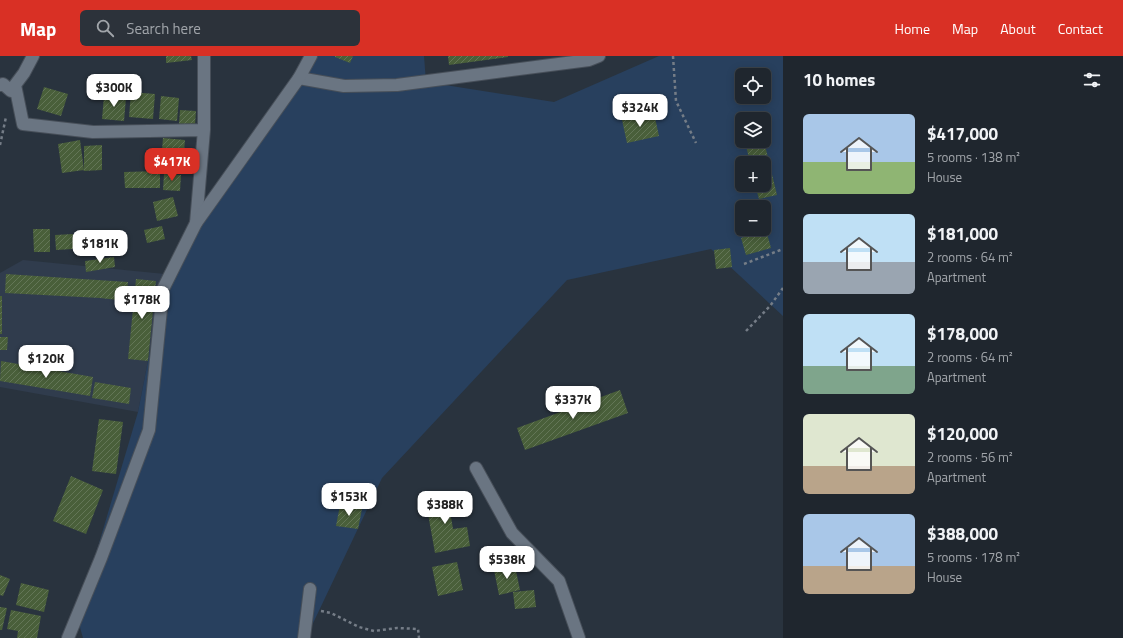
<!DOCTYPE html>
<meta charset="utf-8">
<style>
:root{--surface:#1f262e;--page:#2c323a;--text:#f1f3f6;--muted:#a1a5aa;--line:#3c434a;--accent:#d93025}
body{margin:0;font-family:"Titillium Web",sans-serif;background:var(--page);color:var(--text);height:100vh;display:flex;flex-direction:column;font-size:15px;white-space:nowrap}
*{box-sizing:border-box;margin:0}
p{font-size:13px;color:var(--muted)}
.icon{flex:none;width:22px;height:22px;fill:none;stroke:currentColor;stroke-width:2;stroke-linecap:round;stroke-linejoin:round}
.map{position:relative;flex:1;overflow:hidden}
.drawer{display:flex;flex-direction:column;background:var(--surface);width:340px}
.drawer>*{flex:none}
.buttons{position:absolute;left:735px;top:12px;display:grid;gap:8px}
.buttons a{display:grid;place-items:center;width:36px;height:36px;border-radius:6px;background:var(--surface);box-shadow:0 2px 10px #0003,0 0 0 1px var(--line);font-size:20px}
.price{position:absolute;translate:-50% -34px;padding:0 9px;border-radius:8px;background:#fff;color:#222;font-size:13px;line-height:26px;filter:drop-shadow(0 1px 2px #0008)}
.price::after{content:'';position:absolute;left:50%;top:24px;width:12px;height:9px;margin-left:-6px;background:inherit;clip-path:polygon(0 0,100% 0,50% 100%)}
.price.active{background:var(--accent);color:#fff}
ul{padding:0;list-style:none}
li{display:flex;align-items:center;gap:12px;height:100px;padding:0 20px}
li span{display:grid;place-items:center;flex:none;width:112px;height:80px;border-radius:6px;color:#555}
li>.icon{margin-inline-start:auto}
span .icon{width:48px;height:48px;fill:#fffc;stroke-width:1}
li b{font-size:17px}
h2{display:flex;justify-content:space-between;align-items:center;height:48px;padding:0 20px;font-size:17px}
header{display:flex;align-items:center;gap:24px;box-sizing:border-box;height:56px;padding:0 20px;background:var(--accent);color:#fff}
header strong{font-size:19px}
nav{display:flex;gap:22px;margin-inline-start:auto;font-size:14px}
.search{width:280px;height:36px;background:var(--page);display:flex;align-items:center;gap:10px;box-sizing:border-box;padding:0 14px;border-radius:6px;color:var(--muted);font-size:15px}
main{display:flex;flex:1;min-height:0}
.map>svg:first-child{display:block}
.built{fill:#303c4d}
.grass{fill:#28405e;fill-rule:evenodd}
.building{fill:url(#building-hatch)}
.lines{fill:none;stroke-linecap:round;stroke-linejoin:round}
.street-casing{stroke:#474f59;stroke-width:14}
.secondary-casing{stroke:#474f59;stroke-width:14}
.path{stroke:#757d87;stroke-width:2.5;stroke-dasharray:3 3;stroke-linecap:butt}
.street{stroke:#6a7582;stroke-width:12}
.secondary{stroke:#6a7582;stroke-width:12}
</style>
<header>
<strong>Map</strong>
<div class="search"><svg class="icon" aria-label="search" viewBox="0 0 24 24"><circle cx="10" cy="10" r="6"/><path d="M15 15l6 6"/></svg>Search here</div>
<nav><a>Home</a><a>Map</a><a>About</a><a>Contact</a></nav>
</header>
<main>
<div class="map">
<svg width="783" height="582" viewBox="0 0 783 582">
<defs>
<pattern id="building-hatch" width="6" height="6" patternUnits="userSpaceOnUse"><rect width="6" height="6" fill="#495f3a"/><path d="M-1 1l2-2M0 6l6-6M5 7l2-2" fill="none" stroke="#637657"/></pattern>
</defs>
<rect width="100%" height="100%" fill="#29333e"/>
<path class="built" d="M23,204L165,218L138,356L0,331V217Z"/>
<path class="grass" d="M315,0H424L426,26L554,46L659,0H783V260L711,193L567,224L382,422L306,582H83L77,561L138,356L165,218ZM742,19H764V41H742ZM742,63H764V85H742ZM742,107H764V129H742ZM742,151H764V173H742Z"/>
<path class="building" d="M166,0H191L192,4L166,7Z
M335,0H353L350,7L335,1Z
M448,0H508V1L449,9Z
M44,31L68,38L61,60L37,53Z
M131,36L155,38L153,63L129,61Z
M104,40L126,42L124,65L102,63Z
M161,40L179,42L177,65L159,63Z
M180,54L196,55L195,69L179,68Z
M654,57L659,80L627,87L622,64Z
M163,82L185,84L183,107L161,106Z
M80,84L84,114L62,117L58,88Z
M745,85H764L777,139L759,143L755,129H764V107H750Z
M102,89V114L84,115V90Z
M160,115V132H125L124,116Z
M164,118L181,119L180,135L163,134Z
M173,141L178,160L157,165L153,146Z
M162,170L165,183L147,187L144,174Z
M33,173H50V196H34Z
M766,174L771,192L746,199L741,182Z
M93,176L94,193L79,194L78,177Z
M114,176L115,188L98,189V177Z
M73,178V193L56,194L55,179Z
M730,192L732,211L716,213L714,194Z
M114,201L115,211L86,216L85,205Z
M6,218L128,226L126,245L100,242L5,237Z
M136,223L156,225L148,305L128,303Z
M0,240H2V278H0Z
M0,281H8L7,294H0Z
M1,305L93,321L90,340L0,325Z
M95,326L131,332L129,348L92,342Z
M620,334L628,357L525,394L517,372Z
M99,363L123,366L116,418L92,415Z
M71,420L103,434L86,478L53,465Z
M447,437L453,473L467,471L470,490L435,497L425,441Z
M340,449L362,453L358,473L336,470Z
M457,506L463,534L438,540L432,511Z
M515,510L520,534L499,539L494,514Z
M0,519L10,523L3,540L0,539Z
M21,527L49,534L44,556L16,549Z
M534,534L536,551L515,553L513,536Z
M0,551L7,552L2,574H0Z
M11,554L41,560L37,582H17L18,575L7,573Z"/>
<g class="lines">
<defs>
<path id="street" d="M33,0L24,17L15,29L23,68L93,76L204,74
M299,22L344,30L397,29L589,4L599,0
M0,29L3,28L11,35L15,29
M196,167L204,74V0
M476,412L512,477L559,525L579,582
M304,582L310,533"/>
<path id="secondary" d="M68,582L101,502L149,374L163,233L196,167L299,22L311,0"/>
</defs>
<use href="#street" class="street-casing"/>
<use href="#secondary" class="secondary-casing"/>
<path class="path" d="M673,0L676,45L696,87
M0,89L6,61
M744,208L783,193
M746,275L770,250L783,232
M321,555L331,557L359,571L374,575L397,572L418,573L419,582"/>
<use href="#street" class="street"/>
<use href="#secondary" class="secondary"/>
</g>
</svg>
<div class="buttons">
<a><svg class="icon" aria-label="locate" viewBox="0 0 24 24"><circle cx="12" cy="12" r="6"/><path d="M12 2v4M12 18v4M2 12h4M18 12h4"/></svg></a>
<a><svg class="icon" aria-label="layers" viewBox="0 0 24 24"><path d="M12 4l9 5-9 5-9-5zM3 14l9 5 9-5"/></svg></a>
<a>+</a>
<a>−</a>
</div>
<b class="price" style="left:114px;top:52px">$300K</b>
<b class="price" style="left:640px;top:72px">$324K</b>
<b class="price active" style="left:172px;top:126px">$417K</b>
<b class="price" style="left:100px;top:208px">$181K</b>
<b class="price" style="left:142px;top:264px">$178K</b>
<b class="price" style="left:46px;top:323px">$120K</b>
<b class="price" style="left:573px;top:364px">$337K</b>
<b class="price" style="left:349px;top:461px">$153K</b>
<b class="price" style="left:445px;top:469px">$388K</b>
<b class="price" style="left:507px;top:524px">$538K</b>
</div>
<section class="drawer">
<h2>10 homes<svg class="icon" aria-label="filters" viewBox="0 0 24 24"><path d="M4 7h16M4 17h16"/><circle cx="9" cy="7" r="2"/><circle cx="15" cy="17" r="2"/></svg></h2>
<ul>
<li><span style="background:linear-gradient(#a9c7e8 60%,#8fb573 0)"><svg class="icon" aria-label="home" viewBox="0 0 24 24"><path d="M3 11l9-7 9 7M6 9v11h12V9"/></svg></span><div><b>$417,000</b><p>5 rooms · 138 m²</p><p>House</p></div></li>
<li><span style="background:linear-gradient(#bfe0f5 60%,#9aa5b1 0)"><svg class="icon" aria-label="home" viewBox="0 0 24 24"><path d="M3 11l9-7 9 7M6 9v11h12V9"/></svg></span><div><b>$181,000</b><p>2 rooms · 64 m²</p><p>Apartment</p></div></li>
<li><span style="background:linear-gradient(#bfe0f5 65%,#7fa58c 0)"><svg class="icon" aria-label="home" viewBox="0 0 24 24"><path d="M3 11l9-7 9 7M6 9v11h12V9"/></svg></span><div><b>$178,000</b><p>2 rooms · 64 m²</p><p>Apartment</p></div></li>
<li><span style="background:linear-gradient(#dfe7d0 65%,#b9a48a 0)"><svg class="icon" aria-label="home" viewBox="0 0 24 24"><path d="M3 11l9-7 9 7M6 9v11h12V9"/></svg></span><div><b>$120,000</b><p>2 rooms · 56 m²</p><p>Apartment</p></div></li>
<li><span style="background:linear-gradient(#a9c7e8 65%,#b9a48a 0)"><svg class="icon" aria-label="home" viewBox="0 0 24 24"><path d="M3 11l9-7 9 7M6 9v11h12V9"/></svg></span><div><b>$388,000</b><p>5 rooms · 178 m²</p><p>House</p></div></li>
</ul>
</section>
</main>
